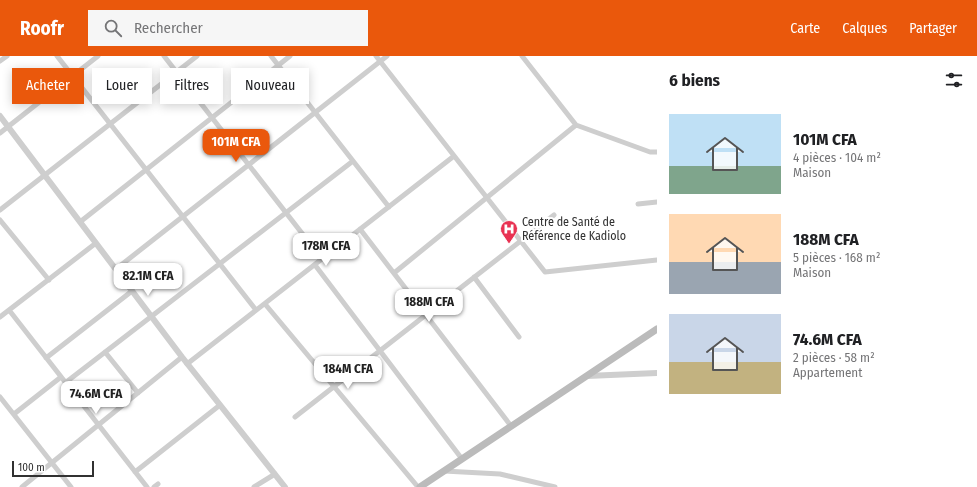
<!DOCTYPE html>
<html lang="fr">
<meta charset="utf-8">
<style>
:root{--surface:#fff;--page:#f6f6f6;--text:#202124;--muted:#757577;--accent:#ea580c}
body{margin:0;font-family:"Fira Sans Condensed",sans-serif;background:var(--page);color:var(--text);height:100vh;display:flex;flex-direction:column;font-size:15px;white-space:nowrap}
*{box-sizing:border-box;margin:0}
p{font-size:13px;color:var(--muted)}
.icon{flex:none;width:22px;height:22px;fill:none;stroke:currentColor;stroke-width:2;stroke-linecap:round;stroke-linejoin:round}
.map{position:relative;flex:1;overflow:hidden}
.side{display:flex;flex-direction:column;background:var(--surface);width:320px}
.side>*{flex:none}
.guide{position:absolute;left:12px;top:12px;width:380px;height:36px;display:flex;gap:8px}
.scale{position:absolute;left:12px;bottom:10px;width:82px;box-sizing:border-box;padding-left:4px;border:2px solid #313131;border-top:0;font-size:11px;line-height:14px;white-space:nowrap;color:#313131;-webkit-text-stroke:3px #fff;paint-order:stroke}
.price{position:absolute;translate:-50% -34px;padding:0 9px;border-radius:8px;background:#fff;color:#222;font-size:13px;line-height:26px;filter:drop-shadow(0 1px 2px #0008)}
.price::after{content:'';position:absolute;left:50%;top:24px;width:12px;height:9px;margin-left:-6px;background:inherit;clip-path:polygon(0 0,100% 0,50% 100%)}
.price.active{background:var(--accent);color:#fff}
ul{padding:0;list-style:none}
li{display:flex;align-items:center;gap:12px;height:100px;padding:0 12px}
li span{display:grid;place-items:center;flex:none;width:112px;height:80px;border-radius:0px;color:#555}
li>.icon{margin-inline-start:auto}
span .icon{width:48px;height:48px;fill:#fffc;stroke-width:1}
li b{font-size:17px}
h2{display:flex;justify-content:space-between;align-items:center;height:48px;padding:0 12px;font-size:17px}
.tag{padding:0 14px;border-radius:0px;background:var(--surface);box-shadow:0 2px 10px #0003;font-size:14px;line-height:36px}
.tag.active{background:var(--accent);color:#fff}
header{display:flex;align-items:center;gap:24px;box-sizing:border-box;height:56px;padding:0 20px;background:var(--accent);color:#fff}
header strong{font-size:19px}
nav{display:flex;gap:22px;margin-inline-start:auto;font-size:14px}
.search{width:280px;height:36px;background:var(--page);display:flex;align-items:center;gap:10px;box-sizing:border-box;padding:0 14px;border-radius:0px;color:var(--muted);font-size:15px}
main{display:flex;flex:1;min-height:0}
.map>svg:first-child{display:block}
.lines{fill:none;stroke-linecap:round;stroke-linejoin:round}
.minor{stroke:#cecece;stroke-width:5}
.tertiary{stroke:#cecece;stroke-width:6}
.secondary{stroke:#bbb;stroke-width:7}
.labels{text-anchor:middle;stroke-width:4;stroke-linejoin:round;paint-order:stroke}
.poi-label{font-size:12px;fill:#313131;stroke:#fff;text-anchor:start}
</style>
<header>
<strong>Roofr</strong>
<div class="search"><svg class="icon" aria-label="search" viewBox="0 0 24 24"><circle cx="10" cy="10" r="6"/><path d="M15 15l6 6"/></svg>Rechercher</div>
<nav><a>Carte</a><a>Calques</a><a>Partager</a></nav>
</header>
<main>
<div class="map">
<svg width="657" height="431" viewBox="0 0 657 431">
<rect width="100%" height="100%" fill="#fff"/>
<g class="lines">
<path class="minor" d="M57,0L256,254
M164,0L322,203
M271,0L389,151
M376,0L545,216L657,204
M522,0L576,69L650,96H657
M0,5L7,0
M0,77L98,0
M638,148L657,146
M0,154L197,0
M0,164L49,224
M80,166L290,0
M360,173L511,370
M315,209L462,403
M116,213L387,0
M394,217L576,69
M474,221L519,281
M265,248L418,431
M9,254L147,431
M0,261L96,187
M105,296L138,337
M46,302L132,235
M187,308L454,100
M65,327L353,105
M0,341L71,431
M14,358L61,321
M295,361L554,159
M444,415L500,418L555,431
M135,416L220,349
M22,431L182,301
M154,431L158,428
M254,431L275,418"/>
<path class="tertiary" d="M0,60L182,301L285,431
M587,320L657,317"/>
<path class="secondary" d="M420,431L657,273"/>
</g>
<defs>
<symbol id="hospital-pin" viewBox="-11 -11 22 30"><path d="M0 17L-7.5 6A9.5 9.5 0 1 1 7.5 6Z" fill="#e83252" stroke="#fff"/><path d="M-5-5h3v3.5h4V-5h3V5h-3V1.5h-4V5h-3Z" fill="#fff"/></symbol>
</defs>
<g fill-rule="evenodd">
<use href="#hospital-pin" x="499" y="163" width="20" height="27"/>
</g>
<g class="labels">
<g class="poi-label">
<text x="522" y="170">Centre de Santé de<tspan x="522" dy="14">Référence de Kadiolo</tspan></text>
</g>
</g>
</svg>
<div class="scale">100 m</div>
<b class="price active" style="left:236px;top:107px">101M CFA</b>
<b class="price" style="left:326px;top:211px">178M CFA</b>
<b class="price" style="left:148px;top:241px">82.1M CFA</b>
<b class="price" style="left:429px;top:267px">188M CFA</b>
<b class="price" style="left:348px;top:334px">184M CFA</b>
<b class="price" style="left:96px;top:359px">74.6M CFA</b>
<div class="guide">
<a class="tag active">Acheter</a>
<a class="tag">Louer</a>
<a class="tag">Filtres</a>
<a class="tag">Nouveau</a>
</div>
</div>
<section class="side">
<h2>6 biens<svg class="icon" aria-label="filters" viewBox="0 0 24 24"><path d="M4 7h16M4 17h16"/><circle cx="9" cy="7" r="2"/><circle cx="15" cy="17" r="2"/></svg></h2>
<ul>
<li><span style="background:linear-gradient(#bfe0f5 65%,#7fa58c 0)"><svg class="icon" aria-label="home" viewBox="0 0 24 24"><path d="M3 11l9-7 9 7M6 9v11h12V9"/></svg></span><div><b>101M CFA</b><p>4 pièces · 104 m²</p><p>Maison</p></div></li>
<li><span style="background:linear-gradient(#ffd9b3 60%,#9aa5b1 0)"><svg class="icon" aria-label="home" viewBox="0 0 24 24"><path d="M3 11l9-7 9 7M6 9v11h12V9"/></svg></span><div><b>188M CFA</b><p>5 pièces · 168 m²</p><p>Maison</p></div></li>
<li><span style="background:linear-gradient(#c9d6e8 60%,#c2b280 0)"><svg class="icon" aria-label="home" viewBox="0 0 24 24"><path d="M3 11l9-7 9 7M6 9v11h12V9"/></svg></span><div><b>74.6M CFA</b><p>2 pièces · 58 m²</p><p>Appartement</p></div></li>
</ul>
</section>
</main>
